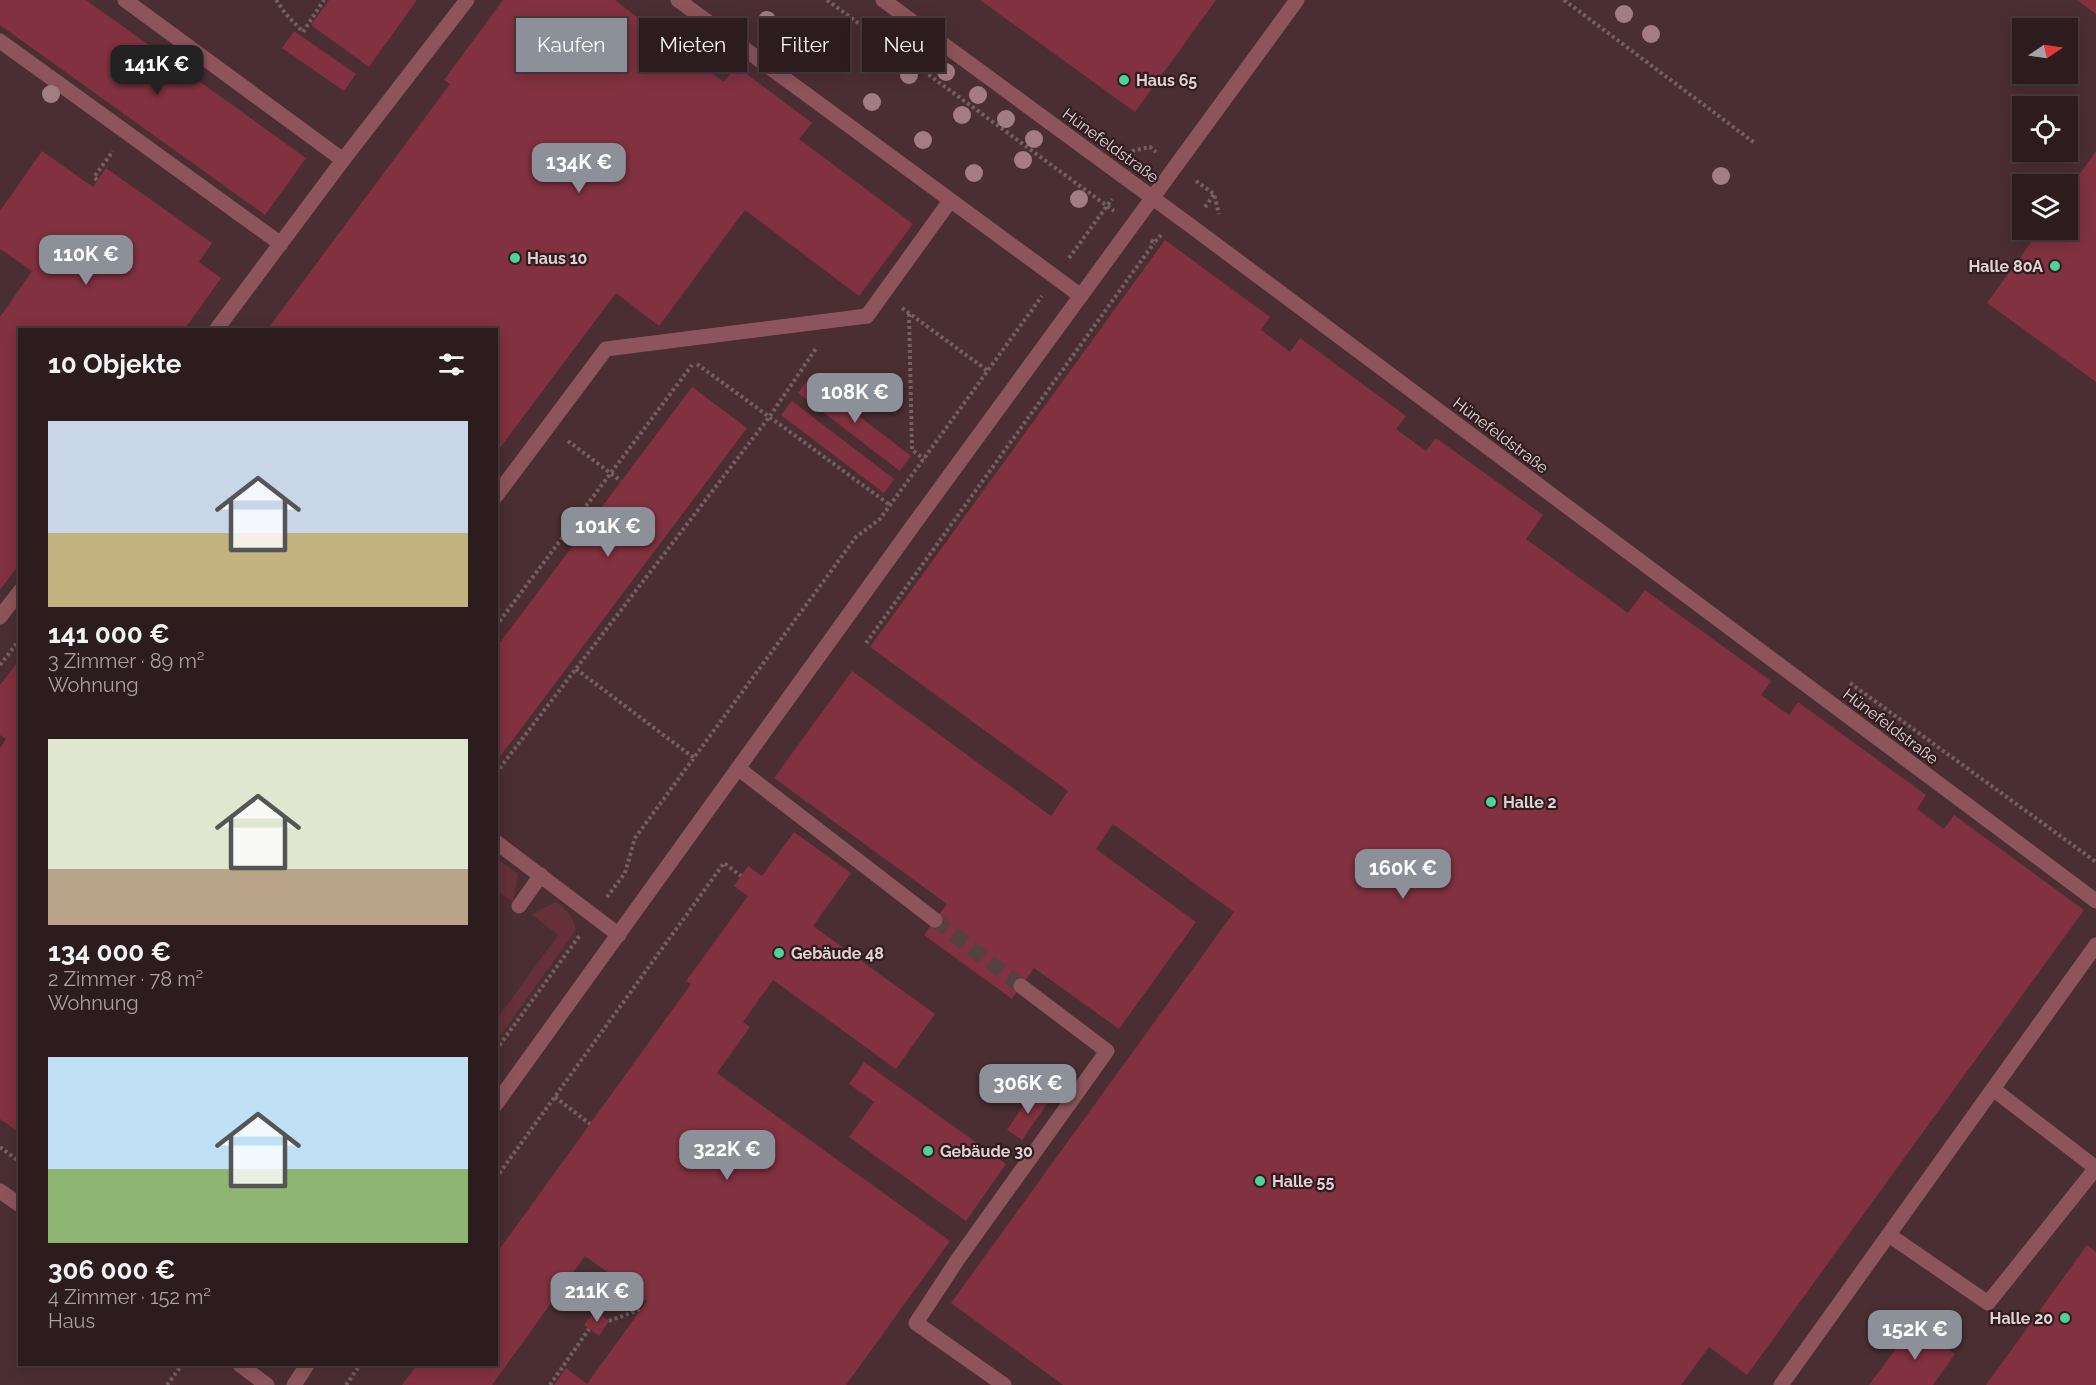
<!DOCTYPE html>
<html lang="de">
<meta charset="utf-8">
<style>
:root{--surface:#2d1c1e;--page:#352527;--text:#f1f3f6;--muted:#a7a1a4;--line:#483a3c;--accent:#8c9099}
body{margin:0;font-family:Raleway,sans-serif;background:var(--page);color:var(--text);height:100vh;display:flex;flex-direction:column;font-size:22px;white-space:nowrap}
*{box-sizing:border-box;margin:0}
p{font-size:20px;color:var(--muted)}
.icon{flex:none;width:33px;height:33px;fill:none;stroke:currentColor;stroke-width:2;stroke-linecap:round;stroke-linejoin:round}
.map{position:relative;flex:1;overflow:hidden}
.details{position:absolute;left:18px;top:328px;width:480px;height:1038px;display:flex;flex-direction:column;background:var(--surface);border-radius:0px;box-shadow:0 3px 15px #0003,0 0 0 2px var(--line)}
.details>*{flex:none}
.guide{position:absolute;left:516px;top:18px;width:570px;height:54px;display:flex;gap:12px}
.needle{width:39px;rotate:77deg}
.fabs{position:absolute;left:2012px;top:18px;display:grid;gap:12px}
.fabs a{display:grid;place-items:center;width:66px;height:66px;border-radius:0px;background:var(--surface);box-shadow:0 3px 15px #0003,0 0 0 2px var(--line);font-size:30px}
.price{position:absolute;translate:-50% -51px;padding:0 14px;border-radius:12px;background:var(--accent);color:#fff;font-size:20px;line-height:39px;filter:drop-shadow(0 2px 3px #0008)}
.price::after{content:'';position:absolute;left:50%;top:36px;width:18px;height:14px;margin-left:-9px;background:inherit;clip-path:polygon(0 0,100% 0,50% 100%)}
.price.on{background:#222;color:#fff}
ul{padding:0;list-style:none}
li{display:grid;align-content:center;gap:12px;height:318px;padding:0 30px}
li span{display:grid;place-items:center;height:186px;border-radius:0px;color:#555}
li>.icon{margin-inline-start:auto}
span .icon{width:108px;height:108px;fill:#fffc;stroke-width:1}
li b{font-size:26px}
h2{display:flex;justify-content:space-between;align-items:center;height:72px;padding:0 30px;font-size:26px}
.tag{padding:0 21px;border-radius:0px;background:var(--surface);box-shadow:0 3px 15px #0003,0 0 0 2px var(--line);font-size:21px;line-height:54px}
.tag.on{background:var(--accent);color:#fff}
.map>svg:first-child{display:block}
.built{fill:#4b2e31;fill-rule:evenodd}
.green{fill:#663038}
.building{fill:#823140}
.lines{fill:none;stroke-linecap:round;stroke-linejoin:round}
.minor-tunnel{stroke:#554042;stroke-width:15;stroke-dasharray:15 8;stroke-linecap:butt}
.path{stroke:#736061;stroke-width:4;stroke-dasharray:3 3;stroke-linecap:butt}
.minor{stroke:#8d545b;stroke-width:15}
.tree{fill:#a27d81}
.poi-dot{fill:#4cd39b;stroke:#311c1f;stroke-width:2}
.labels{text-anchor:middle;stroke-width:4.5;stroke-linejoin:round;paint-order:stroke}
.poi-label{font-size:16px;font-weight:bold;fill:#e1d2d3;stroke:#311c1f;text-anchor:start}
.street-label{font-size:16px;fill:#e1d2d3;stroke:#311c1f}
</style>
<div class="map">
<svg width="2096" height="1385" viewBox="0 0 2096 1385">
<rect width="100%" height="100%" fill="#3c2628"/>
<path class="built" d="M0,0H2096V1385H0ZM2022,28H2067V74H2022ZM2022,106H2067V152H2022ZM2022,184H2067V230H2022ZM20,330H496V1365H20Z"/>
<path class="green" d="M496,858L518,874L513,902L497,890Z
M556,902C566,910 573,916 576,930L497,1040V1019L558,935L531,914Z"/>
<path class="building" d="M0,0H86L306,158L265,215L0,25Z
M329,0H417L369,67L311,25Z
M503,0H615L645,23L658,20L672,24L683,33L691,46L693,59L724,82L736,66L812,123L799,139L913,224L859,296L745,210L659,326L616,293L496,453V330H267L450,84L444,80Z
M980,0H1216L1135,112Z
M2077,0H2096V14Z
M294,31L356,74L344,91L282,48Z
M42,151L93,187L106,168L212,243L199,262L221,278L184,330H20V563L0,590V317L32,271L0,249V211Z
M2096,151V382L1987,303L2040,230H2067V192Z
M1165,240L1270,317L1261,330L1290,352L1300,338L1406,416L1396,429L1426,451L1436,438L1543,515L1526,539L1628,613L1645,590L1771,681L1761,695L1789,715L1798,702L1926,795L1917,809L1944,829L1954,815L2084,910L1747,1375L1709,1347L1681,1385H1063L951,1303L1234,912L1113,824L1096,849L1196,922L1119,1029L1034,968L1012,999L924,935L947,904L774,778L852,671L1051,816L1068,791L870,647Z
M809,378L911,456L900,471L798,393Z
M692,387L747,428L496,762V648Z
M792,401L894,479L884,493L781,415Z
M20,659V1133L0,1119V748L6,739L0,735V685Z
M794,832L851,873L813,926L935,1014L896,1069L773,980L743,1022L750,1027L717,1073L950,1241L846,1385H554L566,1368L587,1384L647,1301L585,1256L492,1385H402L417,1365H496V1254L691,984L686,981L748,896L734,886L748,866L762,876Z
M864,1062L1006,1164L966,1221L849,1137L874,1102L849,1084Z
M1033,1091L1049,1101L1022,1140L1007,1130Z
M2087,1245L2096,1252V1385H1986Z
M595,1311L609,1321L599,1336L584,1325Z
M1914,1324L1955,1354L1933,1385H1869Z"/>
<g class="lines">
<path class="minor-tunnel" d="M935,920L1021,986"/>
<path class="path" d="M276,0L285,13L303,32L324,0
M827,0L1114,211
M1564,0L1756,144
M1132,151L1150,147L1156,152
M97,180L94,177L113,151
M1196,181L1214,194L1219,214
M1205,207L1214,194
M1151,240L1154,243L1162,234
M1069,258L1112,199
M902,308L988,371
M909,314L912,450L924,459
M697,364L890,505
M568,441L621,481
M496,626L692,365
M866,643L1154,243
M0,665L20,639
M576,669L694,758
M1850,683L2096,862
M496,773L770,416L817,347
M607,897L625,873L635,838L856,537L880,519L1042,296
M496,1050L580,935
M555,1097L590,1124
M0,1147L20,1162
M496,1178L724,863L741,876
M609,1321L641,1309
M167,1385L182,1365
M346,1385L360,1365
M550,1385L589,1329"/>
<path class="minor" d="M125,0L343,160
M678,0L1081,296
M883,0L1191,226L2096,901
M0,41L281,244
M216,330L343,160L467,0
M496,496L606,349L867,316L950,201
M0,617L20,591
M739,769L935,920
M496,842L619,935
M519,906L541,875
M1993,1089L2096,1168
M496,1104L917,520L1297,0
M0,1191L20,1205
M1889,1235L1988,1303L2096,1168
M240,1365L267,1385
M294,1385L307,1365
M1004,1385L916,1323L958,1259L1107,1051L1021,986
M1781,1385L2096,945"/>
</g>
<g class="tree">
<circle cx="1624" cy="14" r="9"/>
<circle cx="767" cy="20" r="9"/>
<circle cx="1651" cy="34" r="9"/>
<circle cx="822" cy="62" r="9"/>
<circle cx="946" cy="72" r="9"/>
<circle cx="909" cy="75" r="9"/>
<circle cx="51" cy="94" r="9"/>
<circle cx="978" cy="95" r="9"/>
<circle cx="872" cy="102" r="9"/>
<circle cx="962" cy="115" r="9"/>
<circle cx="1006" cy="119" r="9"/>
<circle cx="1034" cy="139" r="9"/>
<circle cx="923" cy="140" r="9"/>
<circle cx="1023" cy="160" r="9"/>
<circle cx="974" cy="173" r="9"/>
<circle cx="1721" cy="176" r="9"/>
<circle cx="1079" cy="199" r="9"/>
</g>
<g class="poi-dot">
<circle cx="1124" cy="80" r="6"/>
<circle cx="515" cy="258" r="6"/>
<circle cx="2055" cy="266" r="6"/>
<circle cx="1491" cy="802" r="6"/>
<circle cx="779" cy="953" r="6"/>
<circle cx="928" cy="1151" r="6"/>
<circle cx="1260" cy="1181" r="6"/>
<circle cx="2065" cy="1318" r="6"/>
</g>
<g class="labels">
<g class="poi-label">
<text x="1136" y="86">Haus 65</text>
<text x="527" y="264">Haus 10</text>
<text x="2043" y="272" text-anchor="end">Halle 80A</text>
<text x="1503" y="808">Halle 2</text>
<text x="791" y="959">Gebäude 48</text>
<text x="940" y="1157">Gebäude 30</text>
<text x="1272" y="1187">Halle 55</text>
<text x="2053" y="1324" text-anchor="end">Halle 20</text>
</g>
<g class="street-label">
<text transform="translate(1111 145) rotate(36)" y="6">Hünefeldstraße</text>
<text transform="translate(1501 435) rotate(37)" y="6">Hünefeldstraße</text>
<text transform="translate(1891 726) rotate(37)" y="6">Hünefeldstraße</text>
</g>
</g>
</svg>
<div class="fabs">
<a><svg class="needle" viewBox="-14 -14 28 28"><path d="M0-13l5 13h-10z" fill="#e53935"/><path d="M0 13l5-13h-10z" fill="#a7a1a4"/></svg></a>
<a><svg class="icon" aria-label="locate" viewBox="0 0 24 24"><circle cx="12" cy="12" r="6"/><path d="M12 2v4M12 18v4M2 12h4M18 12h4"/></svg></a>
<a><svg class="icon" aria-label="layers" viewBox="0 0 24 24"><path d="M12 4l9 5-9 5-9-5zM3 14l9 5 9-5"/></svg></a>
</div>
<b class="price on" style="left:157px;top:96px">141K €</b>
<b class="price" style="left:579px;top:194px">134K €</b>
<b class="price" style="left:86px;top:286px">110K €</b>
<b class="price" style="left:855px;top:424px">108K €</b>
<b class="price" style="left:608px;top:558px">101K €</b>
<b class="price" style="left:1403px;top:900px">160K €</b>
<b class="price" style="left:1028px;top:1115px">306K €</b>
<b class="price" style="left:727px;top:1181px">322K €</b>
<b class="price" style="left:597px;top:1323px">211K €</b>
<b class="price" style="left:1915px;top:1361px">152K €</b>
<div class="guide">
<a class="tag on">Kaufen</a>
<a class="tag">Mieten</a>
<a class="tag">Filter</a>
<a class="tag">Neu</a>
</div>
<section class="details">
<h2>10 Objekte<svg class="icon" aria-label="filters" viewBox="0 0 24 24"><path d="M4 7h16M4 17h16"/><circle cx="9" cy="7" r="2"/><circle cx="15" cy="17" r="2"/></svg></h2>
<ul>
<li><span style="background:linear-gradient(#c9d6e8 60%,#c2b280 0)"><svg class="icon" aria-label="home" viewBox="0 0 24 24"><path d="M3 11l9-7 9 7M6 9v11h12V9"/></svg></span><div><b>141 000 €</b><p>3 Zimmer · 89 m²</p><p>Wohnung</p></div></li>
<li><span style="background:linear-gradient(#dfe7d0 70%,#b9a48a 0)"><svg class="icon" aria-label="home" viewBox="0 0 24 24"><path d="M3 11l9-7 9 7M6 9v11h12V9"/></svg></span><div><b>134 000 €</b><p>2 Zimmer · 78 m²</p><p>Wohnung</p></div></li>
<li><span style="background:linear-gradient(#bfe0f5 60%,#8fb573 0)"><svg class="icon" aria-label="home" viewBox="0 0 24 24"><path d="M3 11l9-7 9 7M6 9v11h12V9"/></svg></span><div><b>306 000 €</b><p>4 Zimmer · 152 m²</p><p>Haus</p></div></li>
</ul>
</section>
</div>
